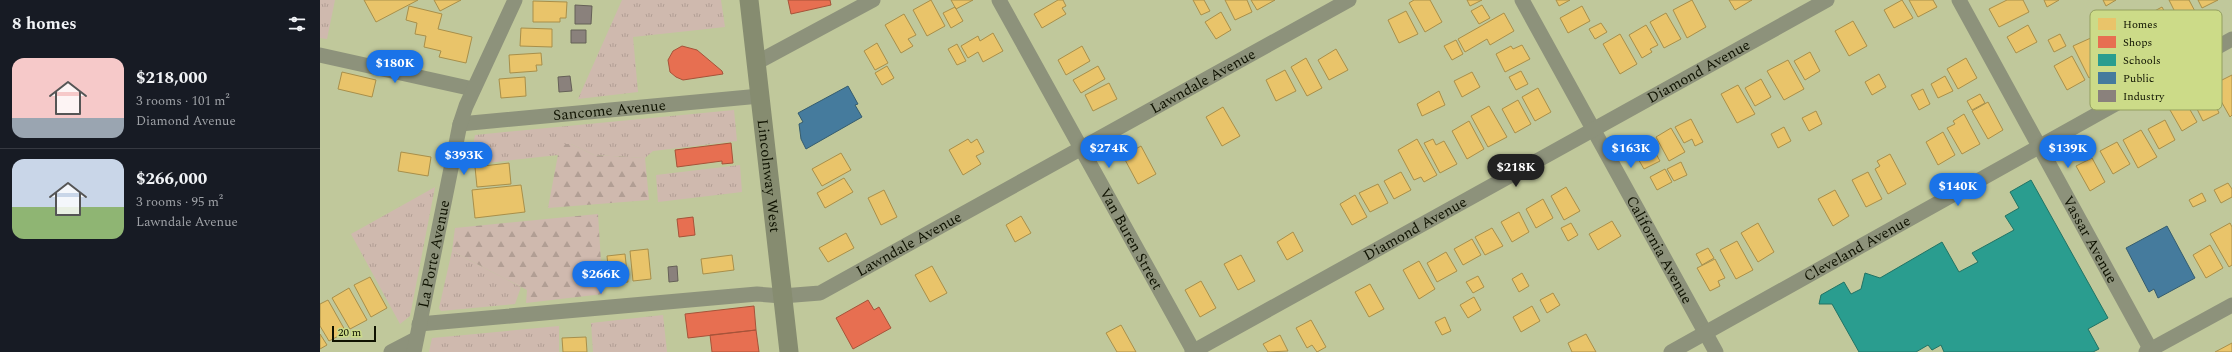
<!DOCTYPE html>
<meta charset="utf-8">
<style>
:root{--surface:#171b24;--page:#242831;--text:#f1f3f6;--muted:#9ea1a6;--line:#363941;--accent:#1a73e8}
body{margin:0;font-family:Spectral,serif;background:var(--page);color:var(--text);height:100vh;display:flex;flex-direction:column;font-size:15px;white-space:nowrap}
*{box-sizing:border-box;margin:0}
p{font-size:13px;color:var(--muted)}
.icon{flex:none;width:22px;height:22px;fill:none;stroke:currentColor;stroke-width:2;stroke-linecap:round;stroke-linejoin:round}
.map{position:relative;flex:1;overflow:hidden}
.sheet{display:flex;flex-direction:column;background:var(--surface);width:320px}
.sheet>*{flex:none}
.scale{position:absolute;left:12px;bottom:10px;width:44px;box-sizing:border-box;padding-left:4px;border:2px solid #0f1200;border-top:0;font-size:11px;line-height:14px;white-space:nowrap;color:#0f1200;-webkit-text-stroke:3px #ccdb88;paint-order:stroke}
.price{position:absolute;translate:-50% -34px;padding:0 9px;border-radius:14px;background:var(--accent);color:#fff;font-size:13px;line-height:26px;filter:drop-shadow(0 1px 2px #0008)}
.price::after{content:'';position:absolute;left:50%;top:24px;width:12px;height:9px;margin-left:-6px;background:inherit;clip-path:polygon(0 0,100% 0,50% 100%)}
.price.selected{background:#222;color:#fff}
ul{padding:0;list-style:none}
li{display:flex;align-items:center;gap:12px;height:100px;padding:0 12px}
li+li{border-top:1px solid var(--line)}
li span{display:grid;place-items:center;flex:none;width:112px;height:80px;border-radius:12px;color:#555}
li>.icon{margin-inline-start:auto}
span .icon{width:48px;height:48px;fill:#fffc;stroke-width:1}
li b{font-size:17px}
h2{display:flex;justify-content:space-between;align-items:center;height:48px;padding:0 12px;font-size:17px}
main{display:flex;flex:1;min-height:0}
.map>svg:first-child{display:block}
.grass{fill:url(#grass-tufts)}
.forest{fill:url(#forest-firs)}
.homes{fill:#e9c46a;stroke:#a88f4a}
.shops{fill:#e76f51;stroke:#a65339}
.schools{fill:#2a9d8f;stroke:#227364}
.public{fill:#457b9d;stroke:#355c6e}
.industry{fill:#8a817c;stroke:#656057}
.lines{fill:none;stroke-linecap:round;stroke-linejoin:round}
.minor{stroke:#8d927b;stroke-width:15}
.major{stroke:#868c70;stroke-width:19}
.labels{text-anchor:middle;stroke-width:4;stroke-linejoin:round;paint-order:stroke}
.street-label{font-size:15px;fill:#0f1200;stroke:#ccdb88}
.key{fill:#ccdb88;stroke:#939f5f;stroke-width:1}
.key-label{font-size:11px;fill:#0f1200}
</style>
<main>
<section class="sheet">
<h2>8 homes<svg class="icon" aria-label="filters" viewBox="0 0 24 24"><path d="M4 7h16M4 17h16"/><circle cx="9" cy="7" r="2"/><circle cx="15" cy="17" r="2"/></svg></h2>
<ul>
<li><span style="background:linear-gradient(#f6c9c9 75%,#9aa5b1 0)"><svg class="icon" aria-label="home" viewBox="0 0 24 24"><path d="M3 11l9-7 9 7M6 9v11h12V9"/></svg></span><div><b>$218,000</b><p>3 rooms · 101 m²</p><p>Diamond Avenue</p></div></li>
<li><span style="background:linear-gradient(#c9d6e8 60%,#8fb573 0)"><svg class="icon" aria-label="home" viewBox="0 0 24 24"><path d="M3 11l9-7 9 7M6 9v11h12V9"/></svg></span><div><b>$266,000</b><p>3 rooms · 95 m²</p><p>Lawndale Avenue</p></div></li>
</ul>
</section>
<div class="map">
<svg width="1912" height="352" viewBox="0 0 1912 352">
<defs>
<pattern id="grass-tufts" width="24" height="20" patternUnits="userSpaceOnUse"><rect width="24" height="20" fill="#cfb9ae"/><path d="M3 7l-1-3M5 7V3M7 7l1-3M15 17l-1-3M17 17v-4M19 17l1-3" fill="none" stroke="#b19e94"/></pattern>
<pattern id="forest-firs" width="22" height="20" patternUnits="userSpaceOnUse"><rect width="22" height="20" fill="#cfb9ae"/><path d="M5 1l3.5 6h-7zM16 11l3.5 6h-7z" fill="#b19e94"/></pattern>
</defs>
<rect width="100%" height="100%" fill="#c0c89b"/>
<path class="grass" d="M0,0H15L7,39L0,38Z
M302,0H401L405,27L313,37L318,92L258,99Z
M414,110L417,141L333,151L325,158L274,155L251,144H241L238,155L149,165L155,135Z
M420,165L422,192L338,202L336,175Z
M115,187L90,316L80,324L31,234Z
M132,251L201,287L195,304L121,311L119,308Z
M343,315L347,352H273L271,323Z
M239,326V352H109L112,338Z"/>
<path class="forest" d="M240,144H251L274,155L325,158L329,200L228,208Z
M278,214L283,294L206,303L207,290L132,251L135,228Z"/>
<path class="homes" d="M44,0H98L56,22Z
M114,0H141L120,11Z
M611,0L625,26L607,36L593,10Z
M631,0H653L636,9Z
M738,0H743L746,6L742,8L746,14L722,28L714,14Z
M873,0H884L890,11L881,15Z
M905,0H927L932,12L915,20Z
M931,0H955L937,10Z
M1094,0H1110L1122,22L1105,32L1089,3Z
M1147,0H1162L1150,6Z
M1236,0H1250L1239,6Z
M1372,0L1386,27L1367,38L1353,10Z
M1409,0H1432L1415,10Z
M1582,0L1593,18L1574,28L1564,10Z
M1589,0H1613L1617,7L1598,17Z
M1687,0H1703L1709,12L1679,27L1669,9Z
M1724,0H1739L1727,7Z
M1783,0H1796L1786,6Z
M1849,0H1869L1878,17L1862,26Z
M1878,0H1898L1882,8Z
M213,1L247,2L246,18H240V22H213Z
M1162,5L1170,18L1159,24L1151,11Z
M89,6L122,14L118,29L152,37L146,63L119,57L121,51L104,47L106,36L95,34L97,23L86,20Z
M1262,6L1270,21L1248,33L1240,18Z
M635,7L643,21L631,28L623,13Z
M1842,7L1855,30L1838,39L1825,16Z
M1086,11L1098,34L1079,43L1068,20Z
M901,12L911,30L896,39L885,22Z
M1184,13L1194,31L1170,45L1167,39L1145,52L1138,39Z
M1346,13L1361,39L1344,48L1330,22Z
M584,14L596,35L588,39L593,46L581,53L565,25Z
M1533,21L1547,46L1529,56L1515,31Z
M1281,23L1287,32L1275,39L1269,29Z
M1326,25L1338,45L1330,49L1332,52L1322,58L1309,35Z
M1708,25L1717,42L1696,53L1687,37Z
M201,28L232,29V47L200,46Z
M673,33L683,51L663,62L658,52L648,58L641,46L658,36L660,41Z
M1300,34L1317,64L1300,74L1283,44Z
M1740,34L1746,46L1734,52L1728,40Z
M1773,37L1787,69L1769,78L1753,46Z
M1136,40L1143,54L1132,60L1124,46Z
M557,43L568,63L555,70L544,51Z
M637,44L646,61L637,65L628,49Z
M1202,45L1210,59L1185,72L1176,54L1191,46L1193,49Z
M762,46L770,61L746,75L738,60Z
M1016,49L1028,70L1009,80L998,60Z
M1490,52L1500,71L1485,80L1474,61Z
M221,53L222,65H216L217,71L190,73L189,55Z
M1752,56L1765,80L1747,90L1734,66Z
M986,58L1002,88L987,96L971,67Z
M1646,58L1657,78L1638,89L1627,69Z
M1468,60L1484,89L1464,100L1447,71Z
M567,66L574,78L562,85L555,73Z
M778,66L785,79L761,93L753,80Z
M965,70L976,91L956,101L946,80Z
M1201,71L1208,84L1196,90L1189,77Z
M22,72L56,80L52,97L18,89Z
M1152,72L1160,87L1142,97L1134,81Z
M1559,74L1566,87L1552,95L1545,82Z
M1912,75V115L1910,117L1892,85Z
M1625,76L1633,91L1618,98L1611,84Z
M205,77L206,96L181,98L179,79Z
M1441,79L1451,97L1435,106L1425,88Z
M789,83L797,99L773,111L765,95Z
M1418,85L1435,114L1417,123L1401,94Z
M1218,88L1231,112L1215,121L1202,97Z
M1603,89L1610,104L1599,110L1591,95Z
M1119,91L1125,105L1102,116L1097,104Z
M1660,94L1665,103L1652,110L1647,101Z
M1891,95L1899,113L1883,121L1874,103Z
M1198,100L1211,124L1195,133L1182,109Z
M1865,101L1877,122L1862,131L1850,110Z
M1668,102L1683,130L1668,139L1652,111Z
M1169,106L1187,137L1168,147L1151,116Z
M903,107L920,136L902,146L886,117Z
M1496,111L1502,124L1489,131L1482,118Z
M1644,114L1660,144L1642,154L1627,128L1635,124L1633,121Z
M1371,119L1383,142L1375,146L1372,139L1364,143L1355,127Z
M1845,120L1855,140L1839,149L1828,129Z
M1149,121L1164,149L1147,159L1132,131Z
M1464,127L1471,141L1458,148L1451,134Z
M1351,128L1365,152L1349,161L1336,137Z
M1821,130L1837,157L1818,168L1803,140Z
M1623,132L1635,155L1618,165L1606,142Z
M648,139L651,143L657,139L664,152L656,156L661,164L643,175L629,150Z
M1097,139L1117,175L1104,182L1101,177L1094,180L1078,150Z
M1113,139L1116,145L1124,141L1137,164L1120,173L1104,143Z
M1329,141L1340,161L1324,169L1313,150Z
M1797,142L1810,164L1793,174L1780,151Z
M821,146L836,174L818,184L803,156Z
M81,152L111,157L108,176L78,171Z
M521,153L531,170L502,186L492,169Z
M1570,154L1586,184L1568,194L1555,169L1560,166L1557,161Z
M1772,158L1785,182L1770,191L1756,166Z
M1361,162L1367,175L1354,181L1347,169Z
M189,163L191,184L157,187L155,167Z
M1345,169L1352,182L1337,190L1330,177Z
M1081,172L1091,190L1074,199L1064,181Z
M1548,172L1562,199L1546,207L1532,180Z
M524,178L533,192L505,208L497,193Z
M1908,183L1912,189V197L1901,203L1894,190Z
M1058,184L1068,203L1050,212L1039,193Z
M201,185L205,212L155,218L152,190Z
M1246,187L1260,211L1244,220L1231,196Z
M564,190L577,217L561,225L548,198Z
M1515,190L1529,216L1513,226L1498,199Z
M1882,193L1886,201L1873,207L1869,200Z
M1035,195L1047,217L1032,225L1020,204Z
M1223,199L1233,218L1216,228L1206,209Z
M1199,212L1209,232L1192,242L1181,222Z
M701,216L711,233L695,242L686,225Z
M1292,221L1301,236L1278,250L1269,234Z
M1251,223L1258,235L1248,241L1241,228Z
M1438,223L1454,252L1438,262L1421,233Z
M1910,223L1912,227V265L1909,267L1890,234Z
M1172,228L1183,246L1165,255L1155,237Z
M973,232L983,251L967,260L957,242Z
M526,233L534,248L508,262L499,248Z
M1152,239L1161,255L1143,265L1134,249Z
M1417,241L1433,270L1416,279L1400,250Z
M1890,245L1903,268L1886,278L1873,255Z
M1388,248L1394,258L1382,265L1376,254Z
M328,249L331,279L313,281L310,251Z
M1126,252L1137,271L1117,282L1107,263Z
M305,254L308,282L290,284L287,256Z
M412,255L414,270L383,274L381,259Z
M921,255L935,281L918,290L904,264Z
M1395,259L1405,278L1398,281L1400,286L1390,291L1377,268Z
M1099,261L1115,289L1099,299L1083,270Z
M612,266L627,293L610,302L595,275Z
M1202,273L1209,286L1199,292L1192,279Z
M1158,276L1164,287L1153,293L1146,282Z
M50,277L67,308L51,317L34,285Z
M881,281L896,308L880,317L865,290Z
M1050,284L1064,309L1049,317L1035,292Z
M29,288L47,320L30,329L12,298Z
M1233,293L1240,305L1227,313L1220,300Z
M1154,297L1161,310L1148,318L1140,305Z
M8,300L26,332L9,341L0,326V304Z
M1212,306L1220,321L1201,332L1193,317Z
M1125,317L1131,331L1122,335L1115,322Z
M991,320L1006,347L997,352L992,345L987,348L976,328Z
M801,325L816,352H797L786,333Z
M0,334L7,345L0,349Z
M1266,334L1276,352H1252L1248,343Z
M960,335L968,351L948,352L943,344Z
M266,337L267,352H243L242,338Z
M1912,343V352H1895Z"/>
<path class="shops" d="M468,0H510L511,5L471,14Z
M362,46L377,50L402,71L403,74L363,80L356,77L350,72L348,60L353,51Z
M411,143L413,163L402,164V161L357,167L355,150Z
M373,217L375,235L359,237L357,219Z
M548,300L554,310L559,307L571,328L533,349L516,318Z
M434,306L436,330L368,338L365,314Z
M436,330L439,352H392L390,335Z"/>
<path class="schools" d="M1711,180L1788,318L1768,329L1779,349L1773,352H1624L1621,345L1612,350L1608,345L1596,352H1539L1512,304H1499L1501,295L1524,282L1531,294L1541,289L1545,273L1560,278L1622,242L1639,272L1658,262L1652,253L1694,230L1685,216L1699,208L1690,192Z"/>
<path class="public" d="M528,86L538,104L535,105L542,117L486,149L481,139L479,124L483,122L478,113Z
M1847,226L1875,278L1838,298L1834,289L1829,292L1806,248Z"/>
<path class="industry" d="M255,5L272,6L271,24H255Z
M251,30H266V43H251Z
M250,76L252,91L239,92L238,77Z
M357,266L358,281L349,282L348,267Z"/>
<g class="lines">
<g class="minor">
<path id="s1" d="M679,0L874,352"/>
<path id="s2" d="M1202,0L1396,352"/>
<path id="s3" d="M1639,0L1832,352"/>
<path d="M0,55L153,89"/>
<path d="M436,63L553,0"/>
<path id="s4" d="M140,124L440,96"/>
<path id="s5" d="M99,324L437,294L462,296L500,293L1029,0"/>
<path d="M71,352L96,339"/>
<path id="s6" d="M94,352L140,124L146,106L195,0"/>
<path id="s7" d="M872,352L1507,0"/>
<path id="s8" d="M1351,352L1912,39"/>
<path d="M1826,352L1912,305"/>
</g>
<path class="major" id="s9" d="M429,0L469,352"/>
</g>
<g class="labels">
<g class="street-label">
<text dy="5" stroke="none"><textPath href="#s7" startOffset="579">Diamond Avenue</textPath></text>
<text dy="5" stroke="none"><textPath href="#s5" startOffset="840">Lawndale Avenue</textPath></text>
<text dy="5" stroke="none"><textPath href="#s4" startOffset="150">Sancome Avenue</textPath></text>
<text dy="5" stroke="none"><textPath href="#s9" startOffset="177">Lincolnway West</textPath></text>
<text dy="5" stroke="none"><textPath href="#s7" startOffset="255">Diamond Avenue</textPath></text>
<text dy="5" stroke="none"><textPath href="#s1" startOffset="273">Van Buren Street</textPath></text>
<text dy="5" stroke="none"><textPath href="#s3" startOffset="273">Vassar Avenue</textPath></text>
<text dy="5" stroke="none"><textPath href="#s5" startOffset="504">Lawndale Avenue</textPath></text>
<text dy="5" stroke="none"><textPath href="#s8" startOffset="213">Cleveland Avenue</textPath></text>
<text dy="5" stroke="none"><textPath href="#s2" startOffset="285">California Avenue</textPath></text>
<text dy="5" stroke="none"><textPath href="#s6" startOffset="100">La Porte Avenue</textPath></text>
</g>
</g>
<rect x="1770" y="10" width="132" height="100" rx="6" class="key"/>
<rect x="1778" y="18" width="18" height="12" fill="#e9c46a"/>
<rect x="1778" y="36" width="18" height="12" fill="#e76f51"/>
<rect x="1778" y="54" width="18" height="12" fill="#2a9d8f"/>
<rect x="1778" y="72" width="18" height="12" fill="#457b9d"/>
<rect x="1778" y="90" width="18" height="12" fill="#8a817c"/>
<g class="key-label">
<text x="1803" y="28">Homes</text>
<text x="1803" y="46">Shops</text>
<text x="1803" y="64">Schools</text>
<text x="1803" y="82">Public</text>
<text x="1803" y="100">Industry</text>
</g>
</svg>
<div class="scale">20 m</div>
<b class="price" style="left:75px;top:84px">$180K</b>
<b class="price" style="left:789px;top:169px">$274K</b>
<b class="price" style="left:1311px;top:169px">$163K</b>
<b class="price" style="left:1748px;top:169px">$139K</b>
<b class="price" style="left:144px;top:176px">$393K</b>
<b class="price selected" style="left:1196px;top:188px">$218K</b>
<b class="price" style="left:1638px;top:207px">$140K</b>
<b class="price" style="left:281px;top:295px">$266K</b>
</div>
</main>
